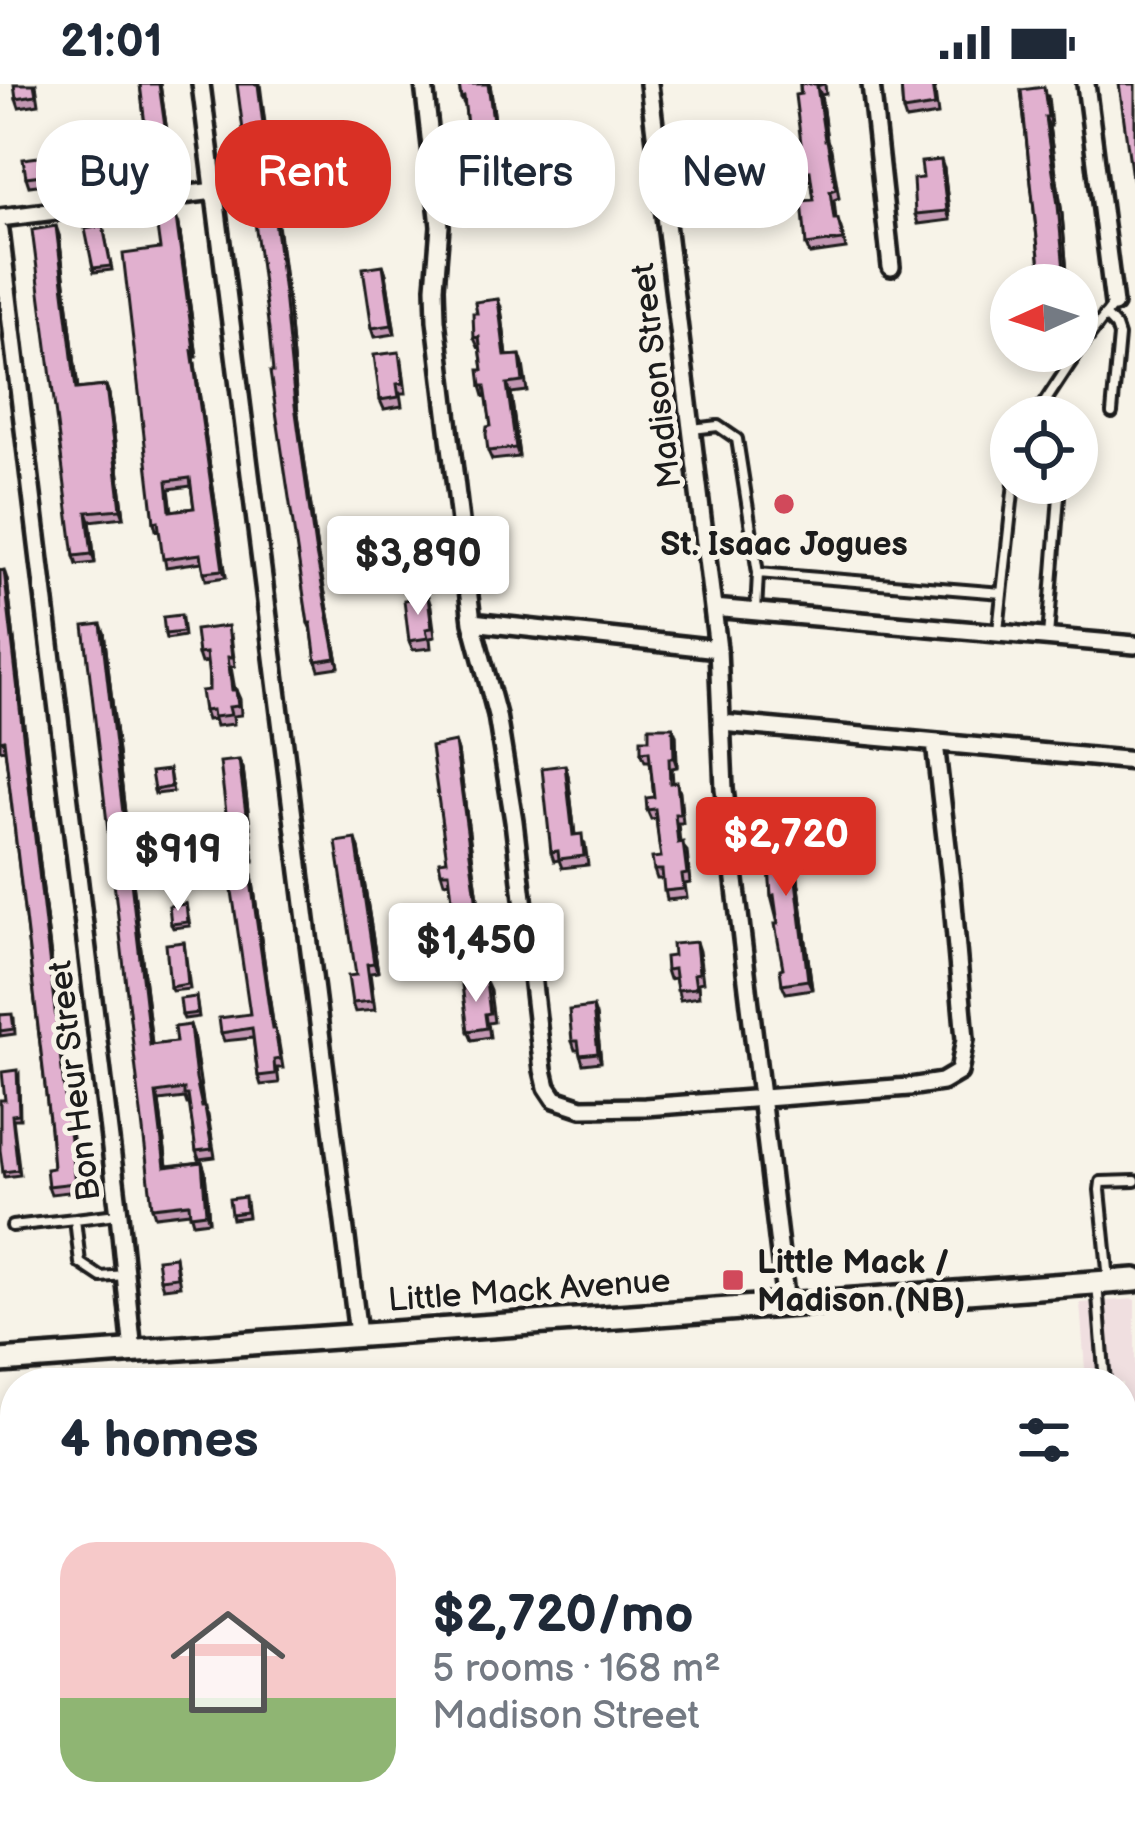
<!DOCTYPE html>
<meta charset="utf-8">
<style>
:root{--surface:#fff;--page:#f2f2f3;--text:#1f2937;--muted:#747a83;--accent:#d93025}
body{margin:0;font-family:"Balsamiq Sans",sans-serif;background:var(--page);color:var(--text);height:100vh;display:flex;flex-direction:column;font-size:45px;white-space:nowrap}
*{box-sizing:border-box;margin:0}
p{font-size:39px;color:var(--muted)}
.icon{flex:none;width:66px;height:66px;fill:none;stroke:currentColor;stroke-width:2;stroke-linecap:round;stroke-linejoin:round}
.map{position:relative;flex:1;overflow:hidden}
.sheet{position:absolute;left:0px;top:1284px;width:1137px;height:471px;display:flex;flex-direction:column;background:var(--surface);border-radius:48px 48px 0 0;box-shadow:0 6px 18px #0003}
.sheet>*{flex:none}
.guide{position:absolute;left:36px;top:36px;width:1065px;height:108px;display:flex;gap:24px}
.needle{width:78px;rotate:267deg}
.fabs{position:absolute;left:990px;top:180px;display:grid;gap:24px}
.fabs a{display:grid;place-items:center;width:108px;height:108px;border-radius:50%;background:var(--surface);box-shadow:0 6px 18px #0003;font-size:60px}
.price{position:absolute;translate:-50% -102px;padding:0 27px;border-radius:12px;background:#fff;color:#222;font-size:39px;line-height:78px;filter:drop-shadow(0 3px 6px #0008)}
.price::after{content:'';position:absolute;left:50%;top:72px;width:36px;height:27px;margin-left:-18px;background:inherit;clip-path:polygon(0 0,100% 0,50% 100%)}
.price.selected{background:var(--accent);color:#fff}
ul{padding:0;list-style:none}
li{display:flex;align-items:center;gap:36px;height:300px;padding:0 60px}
li span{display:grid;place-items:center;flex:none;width:336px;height:240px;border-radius:36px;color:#555}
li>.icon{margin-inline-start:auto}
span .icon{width:144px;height:144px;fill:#fffc;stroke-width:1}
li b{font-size:51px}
h2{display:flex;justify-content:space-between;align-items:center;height:144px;padding:0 60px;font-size:51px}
.tag{padding:0 42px;border-radius:48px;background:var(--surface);box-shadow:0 6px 18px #0003;font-size:42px;line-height:108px}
.tag.selected{background:var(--accent);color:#fff}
.status{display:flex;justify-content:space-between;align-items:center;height:84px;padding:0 60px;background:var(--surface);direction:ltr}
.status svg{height:33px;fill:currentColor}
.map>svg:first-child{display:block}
.built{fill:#f0dfe0}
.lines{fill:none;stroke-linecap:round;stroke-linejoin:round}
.service-casing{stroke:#1c1c1c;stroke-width:16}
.minor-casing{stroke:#1c1c1c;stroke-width:24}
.tertiary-casing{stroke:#1c1c1c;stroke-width:27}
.secondary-casing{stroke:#1c1c1c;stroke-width:30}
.service{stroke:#f7f3e8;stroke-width:8}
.minor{stroke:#f7f3e8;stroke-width:15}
.tertiary{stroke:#f7f3e8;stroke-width:18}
.secondary{stroke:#f7f3e8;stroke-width:21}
.wall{fill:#c297b2;stroke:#1c1c1c;stroke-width:3;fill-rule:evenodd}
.shaded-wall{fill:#9e7b91;stroke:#1c1c1c;stroke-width:3}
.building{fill:#e1b0cf;stroke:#1c1c1c;stroke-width:3;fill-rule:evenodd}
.poi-dot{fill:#d1495b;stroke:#f7f3e8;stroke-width:4.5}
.labels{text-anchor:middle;stroke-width:10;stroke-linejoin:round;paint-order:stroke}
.street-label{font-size:33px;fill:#1c1c1c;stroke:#f7f3e8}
.poi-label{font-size:33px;font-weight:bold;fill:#1c1c1c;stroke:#f7f3e8}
</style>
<div class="status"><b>21:01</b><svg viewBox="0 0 49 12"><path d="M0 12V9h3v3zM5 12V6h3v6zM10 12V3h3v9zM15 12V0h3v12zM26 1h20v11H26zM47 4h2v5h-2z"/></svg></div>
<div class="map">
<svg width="1135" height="1754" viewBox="0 0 1135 1754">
<rect width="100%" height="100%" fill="#f7f3e8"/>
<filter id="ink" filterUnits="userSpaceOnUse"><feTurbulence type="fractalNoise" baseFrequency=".00833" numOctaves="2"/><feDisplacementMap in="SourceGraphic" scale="24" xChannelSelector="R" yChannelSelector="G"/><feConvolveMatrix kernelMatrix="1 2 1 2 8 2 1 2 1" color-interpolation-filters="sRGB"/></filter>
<g filter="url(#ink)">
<path class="built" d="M1135,1215V1438L1122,1439V1299H1086L1080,1219Z"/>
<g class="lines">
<defs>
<path id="service" d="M1105,231L1116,243L1119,252L1112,329
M1035,333L1079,266L1113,221
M692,345L718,342L737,355L758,489L1002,509
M756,528L758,489
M998,547L1014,399
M1048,553L1060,399
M117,1130L75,1135L80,1179L101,1193L124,1191
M12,1142L75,1135
M1109,1196L1100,1106L1101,1098L1135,1097
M1097,1199L1105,1299
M1122,1332L1135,1331
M1122,1374L1135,1373
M1122,1414L1135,1413"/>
<path id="minor" d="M201,0L358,1250
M424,0L440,142L435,203L436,236L472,538L497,631L514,737L543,986L547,1003L555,1015L582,1024L645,1023L909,1003L942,998L959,988L965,955L951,797L935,659
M649,0L718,565L724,705L786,1220
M871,0L891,183
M1086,0L1114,220
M0,134L214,107
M0,147L119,1130L133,1268
M713,524L1135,561
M472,538L718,565
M722,639L1135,677
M1122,1528L1135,1527
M1122,1708L1135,1707
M260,1740L261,1754
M984,1740L985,1754
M146,1754H181
M541,1754L719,1740"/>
<path id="tertiary" d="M0,1594L13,1754"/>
<path id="secondary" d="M0,1277L1135,1196"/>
</defs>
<use href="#service" class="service-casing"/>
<use href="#minor" class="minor-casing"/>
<use href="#tertiary" class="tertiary-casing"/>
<use href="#secondary" class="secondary-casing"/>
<use href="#service" class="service"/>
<use href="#minor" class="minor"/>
<use href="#tertiary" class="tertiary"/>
<use href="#secondary" class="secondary"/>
</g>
<path class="wall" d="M36,0L39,20L19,23L16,14Z
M140,0H160L173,88L153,90L150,81Z
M459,0H490L504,103L476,107L473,98L465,22L461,14Z
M800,0H825L826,10L821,11L827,56L831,65L839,114L834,116L836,135L841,144L846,165L810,170L806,161L814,116L812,96L805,97L802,88Z
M901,0H934L938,31L906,36L903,27Z
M1021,6L1048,12L1051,42H1049L1062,130L1068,201H1042Z
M51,82L53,99L29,102L26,93Z
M944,85L950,136L918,140L915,130L923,94Z
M179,141L197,273H194L226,493L206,496L202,478L166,483L159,445L156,446L154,438L160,165ZM191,402L194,424L172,427L169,405Z
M104,147L112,186L94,188L93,184Z
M59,151L78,305L106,302L109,310L124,433L90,437L95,479L77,481L74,472Z
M383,181L386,190L395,250L375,253L372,244Z
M288,218L298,330L318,473L339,583L319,586L316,577L312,548L308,539L273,288Z
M501,224L507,272L520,271L523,280L527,307L511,309L519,373L492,376L488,367L491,342L487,311L484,312L481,302L483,286L480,262L478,263L474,254Z
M402,277L406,309H400L402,322L384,325L380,316Z
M0,487L7,495L78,1107L51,1110L48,1102L53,1084L50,1044L5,665L0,666Z
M428,513L431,522L435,553L430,554L431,564L413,566L409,557Z
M182,535L184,552L166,555L165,550Z
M104,548L152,961L176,958L190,941L193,950L203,1023L208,1031L215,1073L199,1075L196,1067L190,1020H187L185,1014L159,1017L167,1082L202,1078L205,1087L209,1137L193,1139L190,1128L155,1132L152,1123Z
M231,551L235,582L231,583L235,606H236L240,615L241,631L233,632L234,640L216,642L214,635L207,636L204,627L209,606L208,578L201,579L198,570Z
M676,652L677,683L672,684L673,699L680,707L683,739H678L680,759L687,767L690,799L685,800L687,814L667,816L663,795H657L654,786L661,773L656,734L651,735L647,726L654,713L650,677H645L641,668L649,655Z
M455,658L458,667L483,852L478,853L479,863L460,865L457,856H451L448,847L452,815L450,797L444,798L441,788L447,776Z
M565,681L568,691L575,751L585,759L588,781L562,784L559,776L554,777L551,768Z
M243,684L254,777H250L274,945L278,954L283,984H277L279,999L261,1001L258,992L253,954L224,957L221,949L250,930Z
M169,686L173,708L155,710L154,706Z
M791,739L812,905L786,909L782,900L783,884L778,840L771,812L769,775L766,766Z
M359,764L378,888L370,889L375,926L355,928L352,919L356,891Z
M177,772L180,792L163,794L161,789Z
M186,820L190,842L173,844L171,840Z
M184,858L190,905L172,907L170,903Z
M696,858L699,867L703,898L698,899L699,913L680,916L675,894L669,895L666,886L673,872Z
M486,898L490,907L494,938L488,939L490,953L472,956L468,947Z
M196,913L199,933L184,935L182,931Z
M0,931L14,934L15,950L0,952Z
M596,932L601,978L583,980L579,966H575L572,957Z
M19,991L20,1035H13L20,1091L4,1093L3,1088L5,1016Z
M246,1118L248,1133L232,1135L231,1130Z
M175,1173L180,1202L163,1204L160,1195Z
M1135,1463V1492L1122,1493V1464Z
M1135,1555V1613H1125L1122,1605Z
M1122,1615L1126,1623L1128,1643L1135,1642V1674L1122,1675Z"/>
<path class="shaded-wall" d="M159,0H160L173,88L170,78Z
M258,0H260L288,218L298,330L318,473L339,583L315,464L295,321Z
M488,0H490L504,103L501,94Z
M817,2L821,11L828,65L825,56Z
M1045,33L1049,42L1062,130L1068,201L1065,197Z
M941,76L944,85L950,136L947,127Z
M176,133L179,141L197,273L194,265Z
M56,142L59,151L79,314L76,305Z
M383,181L386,190L395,250L392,241Z
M498,215L501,224L508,281L505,272Z
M192,266L194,273L226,493L223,486Z
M507,300L511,309L519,373L516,364Z
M106,302L109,310L124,433L121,425Z
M87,428L90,437L95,479L92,470Z
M4,486L7,495L78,1107L75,1099Z
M101,540L104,548L153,969L150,961Z
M673,643L676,652L677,683L674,674Z
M455,658L458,667L483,852L480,843Z
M239,676L243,684L254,777L251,768Z
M565,681L568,691L576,760L573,751Z
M788,730L791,739L812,905L808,896Z
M356,755L359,764L378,888L374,879Z
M247,769L250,777L275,954L272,945Z
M593,923L596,932L601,978L598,969Z
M190,941L193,950L205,1031L196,995Z
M156,1009L159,1017L168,1091L165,1083Z
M202,1078L205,1087L209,1137L206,1129Z"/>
<path class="building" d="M14,0H34L36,11L16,14Z
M140,0H159L170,78L150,81Z
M237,0H258L284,209L295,321L315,464L336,574L316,577L311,539H308L270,288H273L269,246Z
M459,0H488L501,94L473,98L464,13L461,14Z
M800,0H823L817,2L825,56H827L836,105L830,107L834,135H838L843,156L806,161L802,117L814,116L810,87L802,88L799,59H801L795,11L801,10Z
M901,0H932L935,22L903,27Z
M1119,0H1135V116Z
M1044,3L1048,33H1045L1058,121L1065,197L1042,200L1021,6Z
M47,72L50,90L26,93L23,75Z
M941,76L947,127L915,130L913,95L923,94L921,78Z
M176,133L194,265L192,266L223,486L204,488L201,470L163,475L158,437L154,438L123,170L160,165L156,136ZM190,394L194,424L170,427L167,397Z
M56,142L76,305L106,302L121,425L87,428L92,470L74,472L32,146Z
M103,142L111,182L93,184L85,145Z
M383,181L392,241L372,244L363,184Z
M498,215L505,272L520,271L523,298L507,300L516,364L488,367L486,350L487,343L491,342L485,302H481L479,286H483L479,253L474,254L473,229H477L475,218Z
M399,268L403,299L397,300L399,313L380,316L374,271Z
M4,486L75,1099L48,1102L46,1085L53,1084L50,1044L4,656L0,657V487Z
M428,513L432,544L426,545L428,554L409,557L404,516Z
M181,531L183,548L165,550L163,533Z
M101,540L150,961L176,958L174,943L190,941L196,995L202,1023H205L212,1065L196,1067L188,1011H184V1005L156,1009L165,1083L202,1078L206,1129L190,1131L189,1119L152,1123L84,542Z
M228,542L232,573H228L232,606H236L238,622L229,623L231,631L213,633L212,626L204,627L201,607L209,606V593L206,569L198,570L195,546Z
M649,643H673L674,674H669L670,699L677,698L680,730H675L678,759L683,758L687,790L682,791L684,805L664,807L662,786H654L652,774L661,773L659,761L655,725L647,726L646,714L654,713L649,667L641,668V655H649Z
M455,658L480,843L474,844L476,854L457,856L455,846L448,847L444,816L452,815L449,788H441L439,777L447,776L431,663Z
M239,676L251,768L247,769L272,945H275L280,975L274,976L275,990L258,992L252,944L221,949L219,934L250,930L228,780L232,779L220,678Z
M565,681L573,751L582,750L584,772L559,775L558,767L551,768L542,684Z
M169,686L171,703L154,706L151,688Z
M788,730L808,896L782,900L780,885L783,884L775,840H778L774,811L771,812L768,766H766L764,751H767L766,743L768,742L767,733Z
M356,755L374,879L367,880L372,917L352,919L348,892L356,891L336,758Z
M177,772L179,787L161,789L159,775Z
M186,820L188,838L171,840L169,822Z
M184,858L188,900L170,903L166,860Z
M696,858L699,889L694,890L696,904L677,906L674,885L666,886L665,873L673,872L672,860Z
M486,898L490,929L485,930L487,944L468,947L462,901Z
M196,913L198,929L182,931L180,915Z
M593,923L598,969L580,971L578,957H572L569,926Z
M12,930L14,945L0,947V931Z
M17,986L19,1030L12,1031L18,1086L3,1088L0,1066V1016H5L2,988Z
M245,1113L246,1128L231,1130L229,1115Z
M175,1173L177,1193L160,1195L157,1175Z
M1134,1463L1135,1484L1122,1485V1464Z
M1135,1555V1604L1122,1605V1556Z
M1122,1615L1125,1643L1135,1642V1665L1122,1666Z
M1135,1735V1754H1012L1011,1745L1074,1740H1122V1736Z"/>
</g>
<g class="poi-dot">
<circle cx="784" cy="420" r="12"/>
<rect x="721" y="1184" width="24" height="24" rx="6"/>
</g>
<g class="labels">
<g class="street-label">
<text transform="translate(655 292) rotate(-97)" y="12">Madison Street</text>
<text transform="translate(73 997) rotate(-97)" y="12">Bon Heur Street</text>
<text transform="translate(529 1205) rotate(-4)" y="12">Little Mack Avenue</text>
</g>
<g class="poi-label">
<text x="784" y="471">St. Isaac Jogues</text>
<text x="757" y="1189" text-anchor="start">Little Mack /<tspan x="757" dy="38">Madison (NB)</tspan></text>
</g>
</g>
</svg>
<div class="fabs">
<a><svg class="needle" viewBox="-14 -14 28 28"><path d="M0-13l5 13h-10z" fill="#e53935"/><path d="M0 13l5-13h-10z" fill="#747a83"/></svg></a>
<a><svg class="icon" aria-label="locate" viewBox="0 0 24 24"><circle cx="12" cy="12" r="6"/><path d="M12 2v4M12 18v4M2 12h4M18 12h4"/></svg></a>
</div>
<b class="price" style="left:418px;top:534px">$3,890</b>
<b class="price selected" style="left:786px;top:815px">$2,720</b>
<b class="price" style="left:178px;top:830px">$919</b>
<b class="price" style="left:476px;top:921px">$1,450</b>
<div class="guide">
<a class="tag">Buy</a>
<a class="tag selected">Rent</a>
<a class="tag">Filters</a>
<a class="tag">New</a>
</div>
<section class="sheet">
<h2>4 homes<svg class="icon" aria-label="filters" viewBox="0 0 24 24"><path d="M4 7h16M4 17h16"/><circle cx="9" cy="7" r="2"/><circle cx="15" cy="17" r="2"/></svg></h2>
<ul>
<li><span style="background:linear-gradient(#f6c9c9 65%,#8fb573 0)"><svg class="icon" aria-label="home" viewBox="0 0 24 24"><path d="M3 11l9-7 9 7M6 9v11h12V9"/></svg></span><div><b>$2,720/mo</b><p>5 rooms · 168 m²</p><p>Madison Street</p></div></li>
</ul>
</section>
</div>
